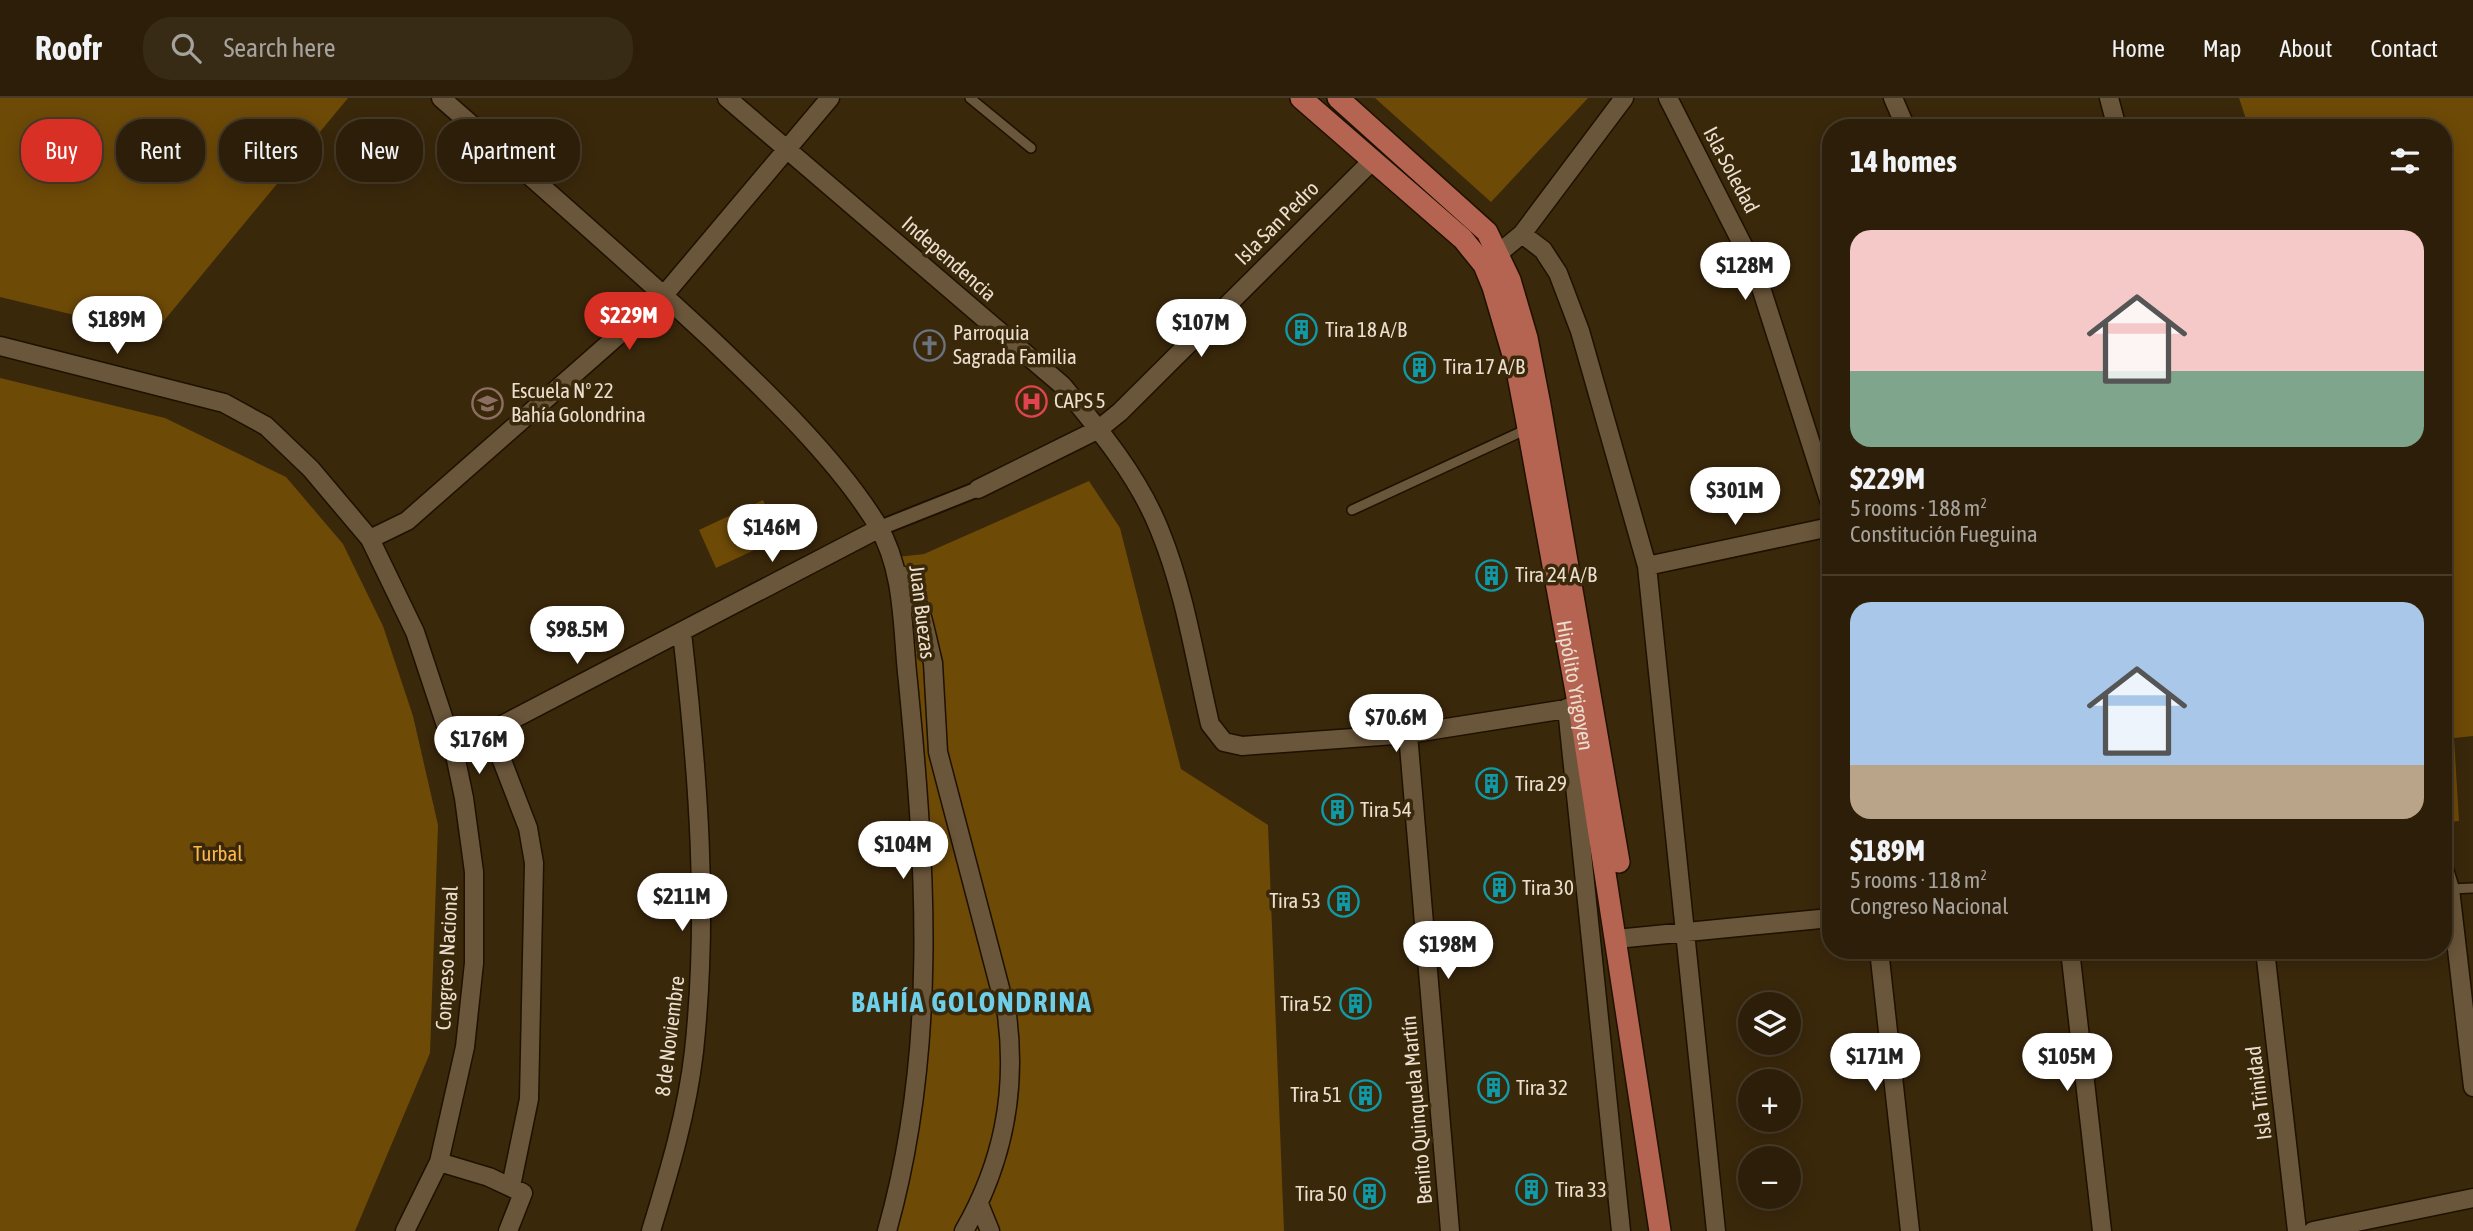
<!DOCTYPE html>
<meta charset="utf-8">
<style>
:root{--surface:#2c1e08;--page:#382b16;--text:#f1f3f6;--muted:#a6a29c;--line:#483c29;--accent:#d93025}
body{margin:0;font-family:"Asap Condensed",sans-serif;background:var(--page);color:var(--text);height:100vh;display:flex;flex-direction:column;font-size:26px;white-space:nowrap}
*{box-sizing:border-box;margin:0}
p{font-size:23px;color:var(--muted)}
.icon{flex:none;width:38px;height:38px;fill:none;stroke:currentColor;stroke-width:2;stroke-linecap:round;stroke-linejoin:round}
.map{position:relative;flex:1;overflow:hidden}
.drawer{position:absolute;left:1822px;top:21px;width:630px;height:840px;display:flex;flex-direction:column;background:var(--surface);border-radius:28px;box-shadow:0 4px 18px #0003,0 0 0 2px var(--line)}
.drawer>*{flex:none}
.hud{position:absolute;left:21px;top:21px;width:665px;height:63px;display:flex;gap:14px}
.fabs{position:absolute;left:1738px;top:894px;display:grid;gap:14px}
.fabs a{display:grid;place-items:center;width:63px;height:63px;border-radius:50%;background:var(--surface);box-shadow:0 4px 18px #0003,0 0 0 2px var(--line);font-size:35px}
.price{position:absolute;translate:-50% -60px;padding:0 16px;border-radius:24px;background:#fff;color:#222;font-size:23px;line-height:46px;filter:drop-shadow(0 2px 4px #0008)}
.price::after{content:'';position:absolute;left:50%;top:42px;width:21px;height:16px;margin-left:-10px;background:inherit;clip-path:polygon(0 0,100% 0,50% 100%)}
.price.active{background:var(--accent);color:#fff}
ul{padding:0;list-style:none}
li{display:grid;align-content:center;gap:14px;height:371px;padding:0 28px}
li+li{border-top:2px solid var(--line)}
li span{display:grid;place-items:center;height:217px;border-radius:21px;color:#555}
li>.icon{margin-inline-start:auto}
span .icon{width:126px;height:126px;fill:#fffc;stroke-width:1}
li b{font-size:30px}
h2{display:flex;justify-content:space-between;align-items:center;height:84px;padding:0 28px;font-size:30px}
.chip{padding:0 24px;border-radius:28px;background:var(--surface);box-shadow:0 4px 18px #0003,0 0 0 2px var(--line);font-size:24px;line-height:63px}
.chip.active{background:var(--accent);color:#fff}
header{display:flex;align-items:center;gap:42px;box-sizing:border-box;height:98px;padding:0 35px;background:var(--surface);border-bottom:2px solid var(--line)}
header strong{font-size:33px}
nav{display:flex;gap:38px;margin-inline-start:auto;font-size:24px}
.search{width:490px;height:63px;background:var(--page);display:flex;align-items:center;gap:18px;box-sizing:border-box;padding:0 24px;border-radius:28px;color:var(--muted);font-size:26px}
.map>svg:first-child{display:block}
.green{fill:#6e4a07}
.lines{fill:none;stroke-linecap:round;stroke-linejoin:round}
.service-casing{stroke:#1e1100;stroke-width:12}
.pedestrian-casing{stroke:#1e1100;stroke-width:18}
.minor-casing{stroke:#1e1100;stroke-width:21}
.primary-casing{stroke:#1e1100;stroke-width:24}
.service{stroke:#6a563a;stroke-width:9}
.pedestrian{stroke:#6a563a;stroke-width:14}
.minor{stroke:#6a563a;stroke-width:18}
.primary{stroke:#b66452;stroke-width:21}
.labels{text-anchor:middle;stroke-width:7;stroke-linejoin:round;paint-order:stroke}
.street-label{font-size:21px;fill:#ebdfd0;stroke:#3a280b}
.poi-label{font-size:21px;fill:#ebdfd0;stroke:#3a280b;text-anchor:start}
.park-label{font-size:21px;fill:#fdb84d;stroke:#3a280b}
.district-label{font-size:28px;font-weight:bold;letter-spacing:2px;fill:#6ecfeb;stroke:#3a280b}
</style>
<header>
<strong>Roofr</strong>
<div class="search"><svg class="icon" aria-label="search" viewBox="0 0 24 24"><circle cx="10" cy="10" r="6"/><path d="M15 15l6 6"/></svg>Search here</div>
<nav><a>Home</a><a>Map</a><a>About</a><a>Contact</a></nav>
</header>
<div class="map">
<svg width="2473" height="1133" viewBox="0 0 2473 1133">
<rect width="100%" height="100%" fill="#3a280b"/>
<path class="green" d="M0,0H348L153,236L0,199Z
M1375,0H1588L1491,104Z
M2239,0H2473V638L2454,640L2459,723L2443,725V30H2249Z
M0,280L165,320L286,379L343,446L383,528L413,618L438,727L430,955L355,1133H0Z
M1089,383L1120,430L1181,671L1268,727L1284,1133H888L929,838L888,460L924,456Z
M763,402L780,440L716,470L699,432Z"/>
<g class="lines">
<defs>
<path id="service" d="M970,0L1031,50
M1352,412L1527,331
M2450,791L2473,790"/>
<path id="pedestrian" d="M880,430L978,391"/>
<path id="minor" d="M441,0C531,79 622,158 710,240C766,293 838,362 878,428C905,474 902,532 908,584C926,768 938,952 887,1133
M727,0L1062,287C1099,331 1139,379 1160,433C1185,494 1195,562 1210,626L1224,644L1242,648L1408,636L1579,609
M1668,0L1755,171L1830,405
M1893,0L1906,30
M2109,0L2117,30
M1522,136L1543,152L1558,175L1580,233L1647,468L1716,1133
M1499,155L1522,136L1624,0
M0,248L224,305L266,328L311,371L370,441L415,534L454,652L464,700L474,774V865L465,949L439,1064L405,1133
M978,391L1099,331L1120,314L1373,62
M370,441L407,423L664,197L830,0
M1647,468L1830,429
M901,477L920,511L926,535L933,565L938,654L1007,917C1017,995 1003,1065 964,1133
M1567,610L1621,1133
M491,634L528,730L534,765L529,1001L511,1088
M1408,636L1450,1133
M454,652L880,430
M2443,768L2450,791L2473,989
M1616,841L1830,820
M1879,852L1910,1133
M2070,852L2102,1133
M2265,852L2297,1133
M439,1064L489,1079L523,1095L508,1133
M979,1106L990,1133
M651,1133C669,1074 687,1015 694,953C709,814 698,674 682,535
M2313,1133L2473,1100"/>
<g id="primary">
<path id="s1" d="M1301,0L1463,141L1484,167L1493,189L1516,267L1528,330L1583,632L1660,1133"/>
<path d="M1338,0L1487,134L1510,182L1527,240L1540,307L1619,764"/>
</g>
</defs>
<use href="#service" class="service-casing"/>
<use href="#pedestrian" class="pedestrian-casing"/>
<use href="#minor" class="minor-casing"/>
<use href="#primary" class="primary-casing"/>
<use href="#service" class="service"/>
<use href="#pedestrian" class="pedestrian"/>
<use href="#minor" class="minor"/>
<use href="#primary" class="primary"/>
</g>
<defs>
<symbol id="building-ring" viewBox="-11 -11 22 22"><circle r="9.5" fill="#3a280b" stroke="#0f9aa8" stroke-width="1.5"/><path d="M-4-6H4V6H1V3H-1V6H-4ZM-2.5-4.3h1.7v1.8h-1.7ZM.8-4.3h1.7v1.8H.8ZM-2.5-1h1.7V.8h-1.7ZM.8-1h1.7V.8H.8Z" fill="#0f9aa8"/></symbol>
<symbol id="church-ring" viewBox="-11 -11 22 22"><circle r="9.5" fill="#3a280b" stroke="#6b7280" stroke-width="1.5"/><path d="M-1.2-6h2.4v3.5h3.3v2.4h-3.3V6h-2.4V-.1h-3.3v-2.4h3.3Z" fill="#6b7280"/></symbol>
<symbol id="hospital-ring" viewBox="-11 -11 22 22"><circle r="9.5" fill="#3a280b" stroke="#e0444e" stroke-width="1.5"/><path d="M-5-5h3v3.5h4V-5h3V5h-3V1.5h-4V5h-3Z" fill="#e0444e"/></symbol>
<symbol id="school-ring" viewBox="-11 -11 22 22"><circle r="9.5" fill="#3a280b" stroke="#8d6e63" stroke-width="1.5"/><path d="M0-5L7-2L0 1L-7-2ZM-4 1L0 2.5L4 1V4Q0 6-4 4Z" fill="#8d6e63"/></symbol>
</defs>
<g fill-rule="evenodd">
<use href="#building-ring" x="1284" y="214" width="35" height="35"/>
<use href="#church-ring" x="912" y="230" width="35" height="35"/>
<use href="#building-ring" x="1402" y="252" width="35" height="35"/>
<use href="#hospital-ring" x="1014" y="286" width="35" height="35"/>
<use href="#school-ring" x="470" y="288" width="35" height="35"/>
<use href="#building-ring" x="1474" y="460" width="35" height="35"/>
<use href="#building-ring" x="1474" y="668" width="35" height="35"/>
<use href="#building-ring" x="1320" y="694" width="35" height="35"/>
<use href="#building-ring" x="1482" y="772" width="35" height="35"/>
<use href="#building-ring" x="1326" y="786" width="35" height="35"/>
<use href="#building-ring" x="1338" y="888" width="35" height="35"/>
<use href="#building-ring" x="1476" y="972" width="35" height="35"/>
<use href="#building-ring" x="1348" y="980" width="35" height="35"/>
<use href="#building-ring" x="1514" y="1074" width="35" height="35"/>
<use href="#building-ring" x="1352" y="1078" width="35" height="35"/>
</g>
<g class="labels">
<g class="street-label">
<text transform="translate(1731 72) rotate(62)" y="7">Isla Soledad</text>
<text transform="translate(1277 125) rotate(-45)" y="7">Isla San Pedro</text>
<text transform="translate(949 161) rotate(41)" y="7">Independencia</text>
<text transform="translate(922 514) rotate(83)" y="7">Juan Buezas</text>
<text dy="7" stroke="none"><textPath href="#s1" startOffset="679">Hipólito Yrigoyen</textPath></text>
<text transform="translate(447 860) rotate(-87)" y="7">Congreso Nacional</text>
<text transform="translate(670 938) rotate(-83)" y="7">8 de Noviembre</text>
<text transform="translate(2259 995) rotate(-97)" y="7">Isla Trinidad</text>
<text transform="translate(1417 1012) rotate(-95)" y="7">Benito Quinquela Martín</text>
</g>
<g class="poi-label">
<text x="1325" y="239">Tira 18 A/B</text>
<text x="953" y="242">Parroquia<tspan x="953" dy="24">Sagrada Familia</tspan></text>
<text x="1443" y="276">Tira 17 A/B</text>
<text x="511" y="300">Escuela Nº 22<tspan x="511" dy="24">Bahía Golondrina</tspan></text>
<text x="1054" y="310">CAPS 5</text>
<text x="1515" y="484">Tira 24 A/B</text>
<text x="1515" y="693">Tira 29</text>
<text x="1360" y="719">Tira 54</text>
<text x="1522" y="797">Tira 30</text>
<text x="1321" y="810" text-anchor="end">Tira 53</text>
<text x="1332" y="913" text-anchor="end">Tira 52</text>
<text x="1516" y="997">Tira 32</text>
<text x="1342" y="1004" text-anchor="end">Tira 51</text>
<text x="1555" y="1099">Tira 33</text>
<text x="1347" y="1103" text-anchor="end">Tira 50</text>
</g>
<g class="park-label">
<text x="218" y="763">Turbal</text>
</g>
<g class="district-label">
<text x="972" y="914">BAHÍA GOLONDRINA</text>
</g>
</g>
</svg>
<div class="fabs">
<a><svg class="icon" aria-label="layers" viewBox="0 0 24 24"><path d="M12 4l9 5-9 5-9-5zM3 14l9 5 9-5"/></svg></a>
<a>+</a>
<a>−</a>
</div>
<b class="price" style="left:1745px;top:204px">$128M</b>
<b class="price active" style="left:629px;top:254px">$229M</b>
<b class="price" style="left:117px;top:258px">$189M</b>
<b class="price" style="left:1201px;top:261px">$107M</b>
<b class="price" style="left:1735px;top:429px">$301M</b>
<b class="price" style="left:772px;top:466px">$146M</b>
<b class="price" style="left:577px;top:568px">$98.5M</b>
<b class="price" style="left:1396px;top:656px">$70.6M</b>
<b class="price" style="left:479px;top:678px">$176M</b>
<b class="price" style="left:903px;top:783px">$104M</b>
<b class="price" style="left:682px;top:835px">$211M</b>
<b class="price" style="left:1448px;top:883px">$198M</b>
<b class="price" style="left:1875px;top:995px">$171M</b>
<b class="price" style="left:2067px;top:995px">$105M</b>
<div class="hud">
<a class="chip active">Buy</a>
<a class="chip">Rent</a>
<a class="chip">Filters</a>
<a class="chip">New</a>
<a class="chip">Apartment</a>
</div>
<section class="drawer">
<h2>14 homes<svg class="icon" aria-label="filters" viewBox="0 0 24 24"><path d="M4 7h16M4 17h16"/><circle cx="9" cy="7" r="2"/><circle cx="15" cy="17" r="2"/></svg></h2>
<ul>
<li><span style="background:linear-gradient(#f6c9c9 65%,#7fa58c 0)"><svg class="icon" aria-label="home" viewBox="0 0 24 24"><path d="M3 11l9-7 9 7M6 9v11h12V9"/></svg></span><div><b>$229M</b><p>5 rooms · 188 m²</p><p>Constitución Fueguina</p></div></li>
<li><span style="background:linear-gradient(#a9c7e8 75%,#b9a48a 0)"><svg class="icon" aria-label="home" viewBox="0 0 24 24"><path d="M3 11l9-7 9 7M6 9v11h12V9"/></svg></span><div><b>$189M</b><p>5 rooms · 118 m²</p><p>Congreso Nacional</p></div></li>
</ul>
</section>
</div>
